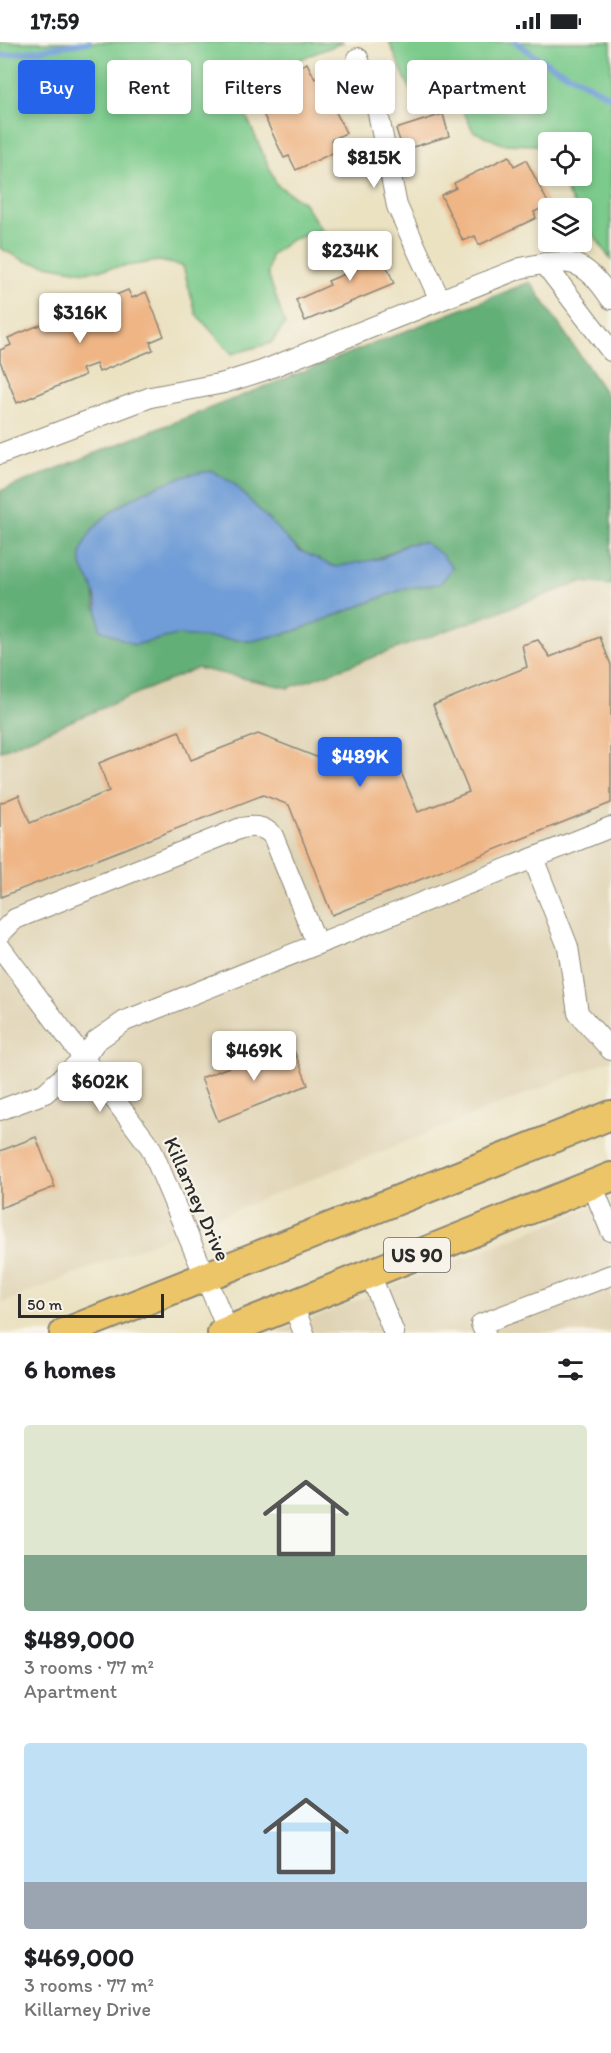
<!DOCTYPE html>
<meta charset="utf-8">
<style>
:root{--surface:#fff;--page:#f6f6f6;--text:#202124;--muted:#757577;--accent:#2563eb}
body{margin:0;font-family:Itim,sans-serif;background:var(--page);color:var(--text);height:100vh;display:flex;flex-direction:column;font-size:22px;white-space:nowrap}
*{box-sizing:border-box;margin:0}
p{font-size:20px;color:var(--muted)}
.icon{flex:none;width:33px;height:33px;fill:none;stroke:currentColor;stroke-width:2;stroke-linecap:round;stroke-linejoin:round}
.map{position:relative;height:1291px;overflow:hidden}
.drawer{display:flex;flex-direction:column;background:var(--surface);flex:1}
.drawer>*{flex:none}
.top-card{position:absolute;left:18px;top:18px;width:576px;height:54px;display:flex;gap:12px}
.controls{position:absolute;left:538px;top:90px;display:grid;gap:12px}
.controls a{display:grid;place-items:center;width:54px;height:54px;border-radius:6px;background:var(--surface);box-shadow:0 3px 9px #0003;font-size:30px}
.scale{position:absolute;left:18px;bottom:15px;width:146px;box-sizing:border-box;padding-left:6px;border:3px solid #2b2b2b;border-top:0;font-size:16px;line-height:21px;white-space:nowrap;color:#2b2b2b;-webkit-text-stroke:4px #f7f3e8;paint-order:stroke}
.price{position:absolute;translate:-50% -51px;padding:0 14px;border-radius:6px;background:#fff;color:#222;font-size:20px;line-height:39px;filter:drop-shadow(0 2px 3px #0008)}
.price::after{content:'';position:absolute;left:50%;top:36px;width:18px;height:14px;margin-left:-9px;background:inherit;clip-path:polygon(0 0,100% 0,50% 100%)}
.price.active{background:var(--accent);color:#fff}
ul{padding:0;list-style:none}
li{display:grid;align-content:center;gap:12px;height:318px;padding:0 24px}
li span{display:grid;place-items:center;height:186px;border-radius:6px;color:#555}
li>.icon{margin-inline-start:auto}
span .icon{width:108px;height:108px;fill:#fffc;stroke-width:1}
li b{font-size:26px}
h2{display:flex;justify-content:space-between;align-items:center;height:72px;padding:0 24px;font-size:26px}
.chip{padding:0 21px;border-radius:6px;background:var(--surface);box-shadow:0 3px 9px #0003;font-size:21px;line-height:54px}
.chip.active{background:var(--accent);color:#fff}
.status{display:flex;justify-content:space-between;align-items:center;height:42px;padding:0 30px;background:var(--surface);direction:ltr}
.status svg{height:16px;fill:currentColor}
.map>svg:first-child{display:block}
.built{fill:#dfd3b4}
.green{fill:#7bcb8c;stroke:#537b5c;stroke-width:1.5}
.forest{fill:#64af78;stroke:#486d52;stroke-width:1.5;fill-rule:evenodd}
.water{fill:#6f9dd7;stroke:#4d6481;stroke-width:1.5}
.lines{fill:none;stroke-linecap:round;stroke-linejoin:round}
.stream{stroke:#6f9dd7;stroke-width:6}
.building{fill:#efb585}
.minor-casing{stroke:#8b8676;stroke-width:22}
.highway-casing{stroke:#8b8676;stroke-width:32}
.minor{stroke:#fff;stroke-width:20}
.highway{stroke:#edc569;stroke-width:28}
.labels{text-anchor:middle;stroke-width:4.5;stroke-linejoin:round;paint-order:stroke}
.shield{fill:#f7f3e8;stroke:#686764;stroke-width:1.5}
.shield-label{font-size:20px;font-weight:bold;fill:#2b2b2b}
.street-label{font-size:21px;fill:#2b2b2b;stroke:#f7f3e8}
</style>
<div class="status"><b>17:59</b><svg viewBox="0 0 49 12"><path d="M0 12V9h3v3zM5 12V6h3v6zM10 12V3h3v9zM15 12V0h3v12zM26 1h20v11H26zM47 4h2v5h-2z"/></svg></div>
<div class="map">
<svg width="611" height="1291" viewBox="0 0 611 1291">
<rect width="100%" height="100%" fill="#f7f3e8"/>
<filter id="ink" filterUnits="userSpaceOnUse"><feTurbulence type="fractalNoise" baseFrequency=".0167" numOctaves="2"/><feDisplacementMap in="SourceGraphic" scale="12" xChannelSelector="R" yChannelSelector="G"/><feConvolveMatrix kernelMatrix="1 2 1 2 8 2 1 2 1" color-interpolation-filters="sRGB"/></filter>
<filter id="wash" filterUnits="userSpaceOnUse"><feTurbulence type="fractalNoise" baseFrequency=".008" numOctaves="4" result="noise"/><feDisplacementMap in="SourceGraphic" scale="24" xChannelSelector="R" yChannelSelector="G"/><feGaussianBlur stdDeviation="1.35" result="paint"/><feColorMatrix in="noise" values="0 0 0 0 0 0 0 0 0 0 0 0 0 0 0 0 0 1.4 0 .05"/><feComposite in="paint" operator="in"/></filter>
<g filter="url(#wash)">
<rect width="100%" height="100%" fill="#ebe2c2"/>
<path class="built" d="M581,540L611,543V1018L0,1262V709L197,626L288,646Z
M611,1157V1291H278V1290Z"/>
<path class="green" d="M0,0H344L241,40L237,53L277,143L303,160L322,188L291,198L271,213L268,232L285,282L271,301L232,312L196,272L183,224L159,219L85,230L25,219L0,206Z
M389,0H611V218L582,176V166H576L557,134H582V100H549V119L539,103L502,102L473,89L460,62L418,65Z"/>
<path class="forest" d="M530,240L611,359V543L581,540L288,646L197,626L0,709V449ZM233,441C253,464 305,524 336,525C361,526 386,514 407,502L440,542L406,546L295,589L252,599L177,593L134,603L95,566L94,547L81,522Z"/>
<path class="water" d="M212,429L233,441L298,508L335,525L382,516L407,502L424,500L442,513L453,526L440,542L406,546L295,589L252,599L177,593L134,603L100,587C97,574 98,558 93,546C91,538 82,530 81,521C76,472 172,432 212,429Z"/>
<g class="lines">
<path class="stream" d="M516,0L536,15L611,55
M0,14L89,0"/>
</g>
<g id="blocks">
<path class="building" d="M307,21L315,37L319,35L346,91L331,98L337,109L296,128L289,114L284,116L258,61L267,56L261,43Z
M443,72L449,94L403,108L396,87Z
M509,114L514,124L526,118L549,163L534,170L536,176L479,203L475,194L463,199L441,153L456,146L454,141Z
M375,195L394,242L305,279L296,258L330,243L328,239L359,226L351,205Z
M128,248L132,256L146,250L164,294L150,300L153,308L99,330L96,322L82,327L85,333L17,361L0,319V308L11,303L8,296L59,275L63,283L78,277L75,270Z
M600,595L611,623V761L332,873L289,763L263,753L1,855L0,761L19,753L30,781L109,749L99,721L179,689L191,718L258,692L362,733L397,721L418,770L469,750L433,663L527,625L522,603L538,598L550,615Z
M291,1001L308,1043L218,1079L201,1036Z
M36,1095L55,1145L0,1166V1109Z"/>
</g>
</g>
<g filter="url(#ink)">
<use href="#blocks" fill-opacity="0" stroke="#8b8676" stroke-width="1.5"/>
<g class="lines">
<defs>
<path id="minor" d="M358,16L378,71L397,164L440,258
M544,221L611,309
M0,412L151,355L224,341L262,329L521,226C569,216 583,215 611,257
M533,816L568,905L578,971L611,1008
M0,892L15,877L241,786C254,784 263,783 273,794L317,902
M0,905L151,1106L229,1291
M0,1068L45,1051L83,1017L96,999L125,979L611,785
M592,1143L611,1189
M370,1232L394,1291
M293,1263L304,1291
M485,1291L481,1282L611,1233"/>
<path id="highway" d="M64,1291L611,1073
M222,1291L611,1135"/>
</defs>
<use href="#minor" class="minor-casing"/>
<use href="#highway" class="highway-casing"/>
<use href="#minor" class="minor"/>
<use href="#highway" class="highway"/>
</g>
</g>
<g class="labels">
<rect class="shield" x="384" y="1196" width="66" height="34" rx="4.5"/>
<g class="shield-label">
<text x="417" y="1220">US 90</text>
</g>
<g class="street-label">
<text transform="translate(197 1157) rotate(66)" y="7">Killarney Drive</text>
</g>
</g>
</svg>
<div class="controls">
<a><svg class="icon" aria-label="locate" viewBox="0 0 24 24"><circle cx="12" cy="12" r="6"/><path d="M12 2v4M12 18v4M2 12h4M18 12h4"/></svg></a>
<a><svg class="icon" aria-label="layers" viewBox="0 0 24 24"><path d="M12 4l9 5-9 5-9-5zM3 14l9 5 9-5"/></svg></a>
</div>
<div class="scale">50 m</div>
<b class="price" style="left:374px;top:147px">$815K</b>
<b class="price" style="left:350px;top:240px">$234K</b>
<b class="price" style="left:80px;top:302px">$316K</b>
<b class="price active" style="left:360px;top:746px">$489K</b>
<b class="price" style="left:254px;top:1040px">$469K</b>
<b class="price" style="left:100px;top:1071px">$602K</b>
<div class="top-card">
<a class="chip active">Buy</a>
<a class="chip">Rent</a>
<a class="chip">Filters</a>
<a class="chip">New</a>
<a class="chip">Apartment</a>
</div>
</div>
<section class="drawer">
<h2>6 homes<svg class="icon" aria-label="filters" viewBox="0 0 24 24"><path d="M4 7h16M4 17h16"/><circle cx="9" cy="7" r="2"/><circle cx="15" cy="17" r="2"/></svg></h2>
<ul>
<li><span style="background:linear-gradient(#dfe7d0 70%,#7fa58c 0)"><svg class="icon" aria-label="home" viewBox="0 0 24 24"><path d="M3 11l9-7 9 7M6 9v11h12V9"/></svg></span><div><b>$489,000</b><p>3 rooms · 77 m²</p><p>Apartment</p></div></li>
<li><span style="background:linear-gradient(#bfe0f5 75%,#9aa5b1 0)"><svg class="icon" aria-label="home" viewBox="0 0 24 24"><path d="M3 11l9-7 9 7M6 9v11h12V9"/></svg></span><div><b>$469,000</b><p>3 rooms · 77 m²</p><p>Killarney Drive</p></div></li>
</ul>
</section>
